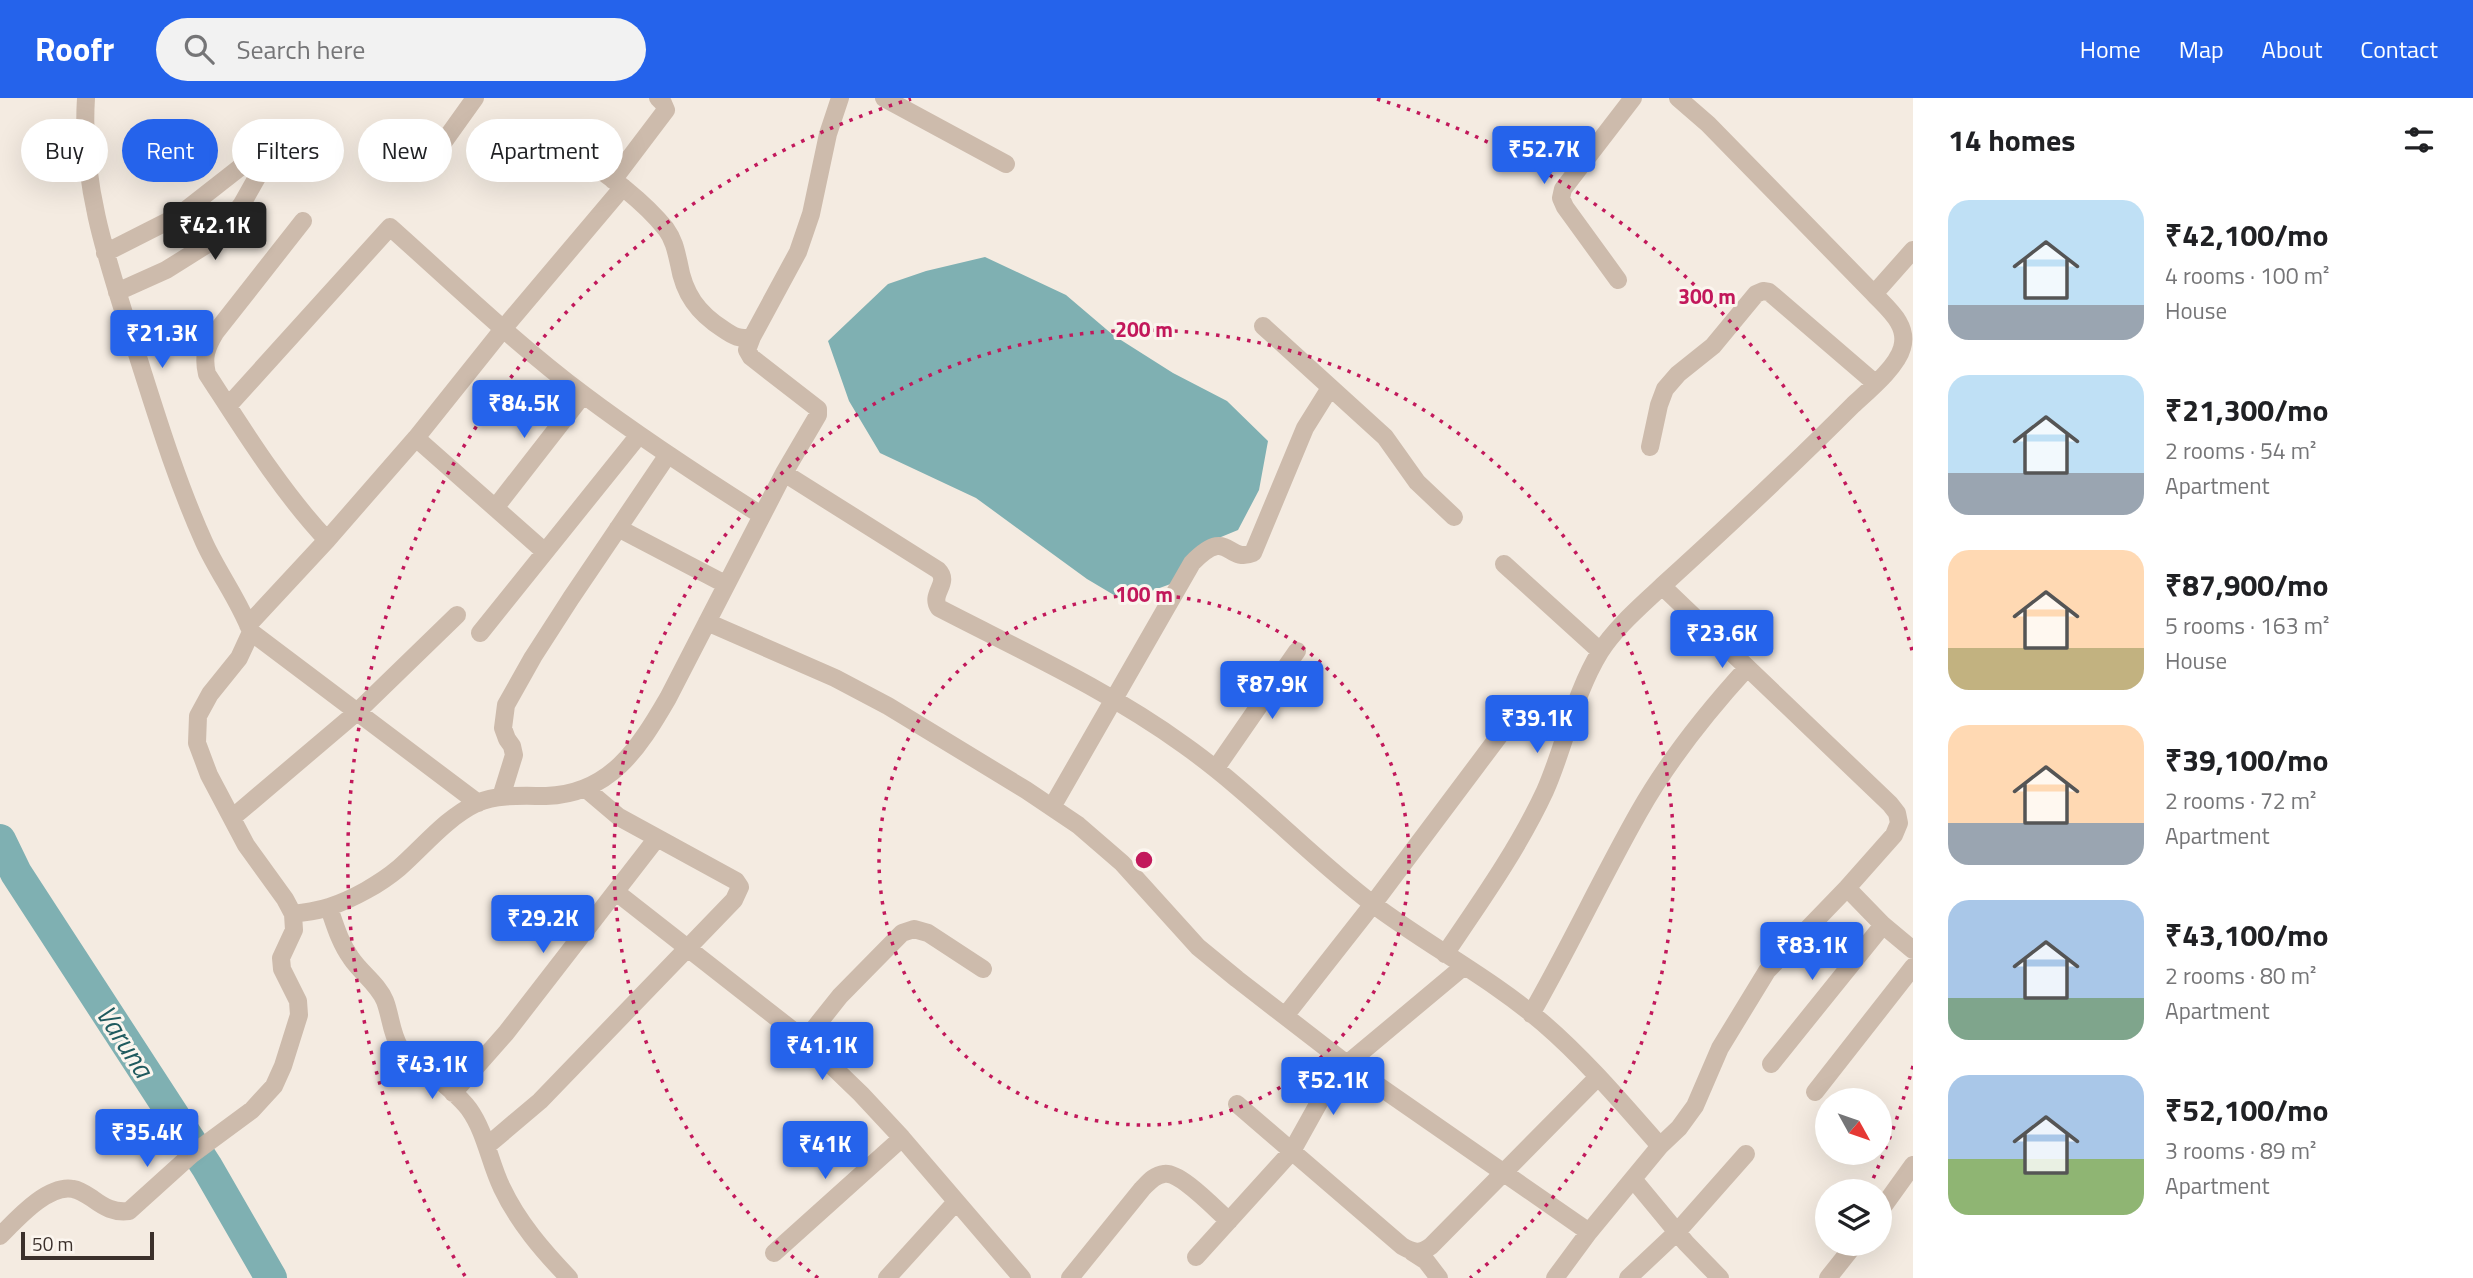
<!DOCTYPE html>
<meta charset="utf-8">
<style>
:root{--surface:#fff;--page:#f2f2f2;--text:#202124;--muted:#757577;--accent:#2563eb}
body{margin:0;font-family:"Titillium Web",sans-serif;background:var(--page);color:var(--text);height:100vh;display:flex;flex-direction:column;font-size:26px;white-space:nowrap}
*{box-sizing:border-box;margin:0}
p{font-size:23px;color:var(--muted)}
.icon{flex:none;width:38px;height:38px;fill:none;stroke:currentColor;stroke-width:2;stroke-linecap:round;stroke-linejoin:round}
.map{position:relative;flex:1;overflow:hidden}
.side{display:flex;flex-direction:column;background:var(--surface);width:560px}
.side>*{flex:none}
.hud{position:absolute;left:21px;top:21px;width:665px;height:63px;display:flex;gap:14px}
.needle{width:46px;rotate:130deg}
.controls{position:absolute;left:1815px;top:990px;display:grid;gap:14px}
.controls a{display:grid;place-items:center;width:77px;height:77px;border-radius:50%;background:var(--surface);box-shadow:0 7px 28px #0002;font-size:35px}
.scale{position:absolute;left:21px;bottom:18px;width:133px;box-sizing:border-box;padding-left:7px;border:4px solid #3b302b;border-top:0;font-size:19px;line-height:24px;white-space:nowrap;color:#3b302b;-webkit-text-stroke:5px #fbf5ee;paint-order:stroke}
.price{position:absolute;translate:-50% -60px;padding:0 16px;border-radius:7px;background:var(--accent);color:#fff;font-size:23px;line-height:46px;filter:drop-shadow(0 2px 4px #0008)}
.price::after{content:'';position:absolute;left:50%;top:42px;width:21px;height:16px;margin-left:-10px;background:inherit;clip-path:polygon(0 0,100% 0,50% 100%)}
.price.current{background:#222;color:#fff}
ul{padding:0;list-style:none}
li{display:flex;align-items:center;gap:21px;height:175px;padding:0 35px}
li span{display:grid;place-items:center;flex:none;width:196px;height:140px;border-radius:21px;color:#555}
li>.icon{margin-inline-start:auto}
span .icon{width:84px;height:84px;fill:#fffc;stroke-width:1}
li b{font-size:30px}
h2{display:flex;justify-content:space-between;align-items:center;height:84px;padding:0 35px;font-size:30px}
.pill{padding:0 24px;border-radius:32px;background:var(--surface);box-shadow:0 7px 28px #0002;font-size:24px;line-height:63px}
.pill.current{background:var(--accent);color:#fff}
header{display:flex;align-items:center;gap:42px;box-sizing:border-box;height:98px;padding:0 35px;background:var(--accent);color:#fff}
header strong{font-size:33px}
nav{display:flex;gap:38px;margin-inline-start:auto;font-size:24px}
.search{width:490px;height:63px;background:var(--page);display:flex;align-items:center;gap:18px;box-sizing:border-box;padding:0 24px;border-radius:38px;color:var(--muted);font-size:26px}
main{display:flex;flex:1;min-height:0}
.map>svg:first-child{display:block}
.water{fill:#7fb0b2}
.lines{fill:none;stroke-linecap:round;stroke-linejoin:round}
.river{stroke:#7fb0b2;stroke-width:32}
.minor{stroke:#cdbbac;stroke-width:18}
.ring{fill:none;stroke:#c2185b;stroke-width:3.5;stroke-dasharray:3.5 7}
.labels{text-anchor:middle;stroke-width:6;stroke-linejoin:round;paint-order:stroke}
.water-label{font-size:28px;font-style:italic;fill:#1f5a5e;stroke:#fbf5ee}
.centre{fill:#c2185b;stroke:#fbf5ee;stroke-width:3.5}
.ring-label{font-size:21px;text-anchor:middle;font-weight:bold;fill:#c2185b;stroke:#fbf5ee;stroke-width:6;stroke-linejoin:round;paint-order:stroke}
</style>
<header>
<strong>Roofr</strong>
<div class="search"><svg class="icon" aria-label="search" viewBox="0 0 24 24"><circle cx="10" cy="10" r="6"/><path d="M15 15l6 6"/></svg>Search here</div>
<nav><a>Home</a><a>Map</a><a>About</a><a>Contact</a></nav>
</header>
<main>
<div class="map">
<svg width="1913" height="1180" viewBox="0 0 1913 1180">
<rect width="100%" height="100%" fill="#f4ebe1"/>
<path class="water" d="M985,159L1066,197L1113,237L1173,275L1227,303L1268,343L1259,392L1238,432L1204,446L1176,484L1124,503L1087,481L976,400L880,355L849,303L828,243L888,186L926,173Z"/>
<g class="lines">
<path class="river" d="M0,742L16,775L207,1069L271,1180"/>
<path class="minor" d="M86,0C80,90 111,174 138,259C158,322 177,384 204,444C218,475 239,502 251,534L478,705
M884,0L1006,66
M558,42C595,69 637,95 666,131C674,142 676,153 679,166C684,196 698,215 723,231C733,238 740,242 752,239L798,154L811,116L828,36L840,0
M435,56L475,0
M613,82L666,12L663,5L658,0
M303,123L215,235C206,250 203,259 207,276C244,333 281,393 327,442
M105,155L178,118L247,64
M1618,182L1565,109L1561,100L1563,91L1633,0
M117,194L166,172L214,142L242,106L260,74
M1874,196L1913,152
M1263,228L1385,339L1417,384L1454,419
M752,239L747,252L751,259L818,311V317L784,375
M228,308L390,129C454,186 516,246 584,297C641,340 701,379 761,417
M416,340L545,454
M1650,349L1659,307L1665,291L1678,276L1713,248L1756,196L1763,193L1769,194L1875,285
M495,410L583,297
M618,430L725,486
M1504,466L1600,553
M707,524L835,580L888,608L1026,692L1078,727L1122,765L1198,849L1237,881L1347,966L1589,1134
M248,527L327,442L416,340L503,231L623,89
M480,535L639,337
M1216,670L1297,553
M501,699L514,657L512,648L507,641L503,630L506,607L533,559L571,500L667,358
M1052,709L1192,465C1229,427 1226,466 1253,455L1305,330L1330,290
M232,720L357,614L457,517
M1847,790L1883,827L1913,852
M616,794L805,942L861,996L902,1040L1022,1180
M329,810C335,827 340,845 351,860C361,875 378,886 385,903C391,919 391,935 400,950C419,966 456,993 469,1011C486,1035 489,1063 502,1090C518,1124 543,1153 569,1180
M293,816C305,814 318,813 329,809C353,801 380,786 399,770C424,748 446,720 477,705C498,696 524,698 546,698C610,696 639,650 668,600L784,375L938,472C951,485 929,496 939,510C1022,553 1108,592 1184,647C1252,695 1308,757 1374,807C1429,848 1492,881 1543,925C1586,962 1623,1006 1660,1048
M1445,856C1481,803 1518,751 1545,693C1565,648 1574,596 1600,554C1616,529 1640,509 1662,488
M1531,916C1569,850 1601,781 1639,714C1669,661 1706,615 1747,570
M1285,918L1373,806L1499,638
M805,942L840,898L902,835L914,831L928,835L983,871
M1771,966L1883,827
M1815,994L1913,869
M453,995L506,935L657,740
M1237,1006L1402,1148C1414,1155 1420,1156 1431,1148L1598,979
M488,1047L540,1003L734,802L740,789L736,783L619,719L586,691
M1633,1081L1686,1145L1720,1180
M1880,1113L1913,1067
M0,1138C17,1121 48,1086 73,1091C80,1092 87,1097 93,1101C104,1109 114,1115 129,1113L191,1057L252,1012L274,988L283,968L299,917L298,903L282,871L281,860L294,832L293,816L285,801L246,747L209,677L197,645L198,618L210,596L239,560L251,534
M1412,1154L1426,1163L1439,1180
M774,1155L902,1040
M1196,1159L1292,1053L1331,983L1347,966L1463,869
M887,1180L956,1104
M1070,1180L1142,1091C1148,1085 1154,1077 1164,1076C1180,1073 1216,1112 1229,1123
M1555,1180L1589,1134L1660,1048L1679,1030L1695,1008L1720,950L1767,873L1847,790L1894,737L1899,725L1897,715L1890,706L1662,488C1727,429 1791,369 1853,307C1868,293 1897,269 1902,250C1909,227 1888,211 1874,196L1708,26L1678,0
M1628,1180L1677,1134L1746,1056
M1828,1180L1855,1146"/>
</g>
<g class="ring">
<circle cx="1144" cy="762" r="265"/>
<path d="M818 1180A530 530 0 1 1 1470 1180"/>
<path d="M1913 968A796 796 0 0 1 1868 1092M465 1178A796 796 0 0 1 911 1M1377 1A796 796 0 0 1 1913 556"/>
</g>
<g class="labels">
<g class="water-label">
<text transform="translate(125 943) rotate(57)" y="10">Varuna</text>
</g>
</g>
<circle cx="1144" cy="762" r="10" class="centre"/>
<g class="ring-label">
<text x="1707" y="206">300 m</text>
<text x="1144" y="239">200 m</text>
<text x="1144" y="504">100 m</text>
</g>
</svg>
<div class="controls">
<a><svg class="needle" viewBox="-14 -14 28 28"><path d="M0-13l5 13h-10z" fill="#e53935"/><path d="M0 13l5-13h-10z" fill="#757577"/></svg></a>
<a><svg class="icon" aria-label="layers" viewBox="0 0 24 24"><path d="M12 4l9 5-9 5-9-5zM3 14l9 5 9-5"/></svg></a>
</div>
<div class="scale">50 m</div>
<b class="price" style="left:1544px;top:88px">₹52.7K</b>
<b class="price current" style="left:215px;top:164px">₹42.1K</b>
<b class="price" style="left:162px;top:272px">₹21.3K</b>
<b class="price" style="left:524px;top:342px">₹84.5K</b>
<b class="price" style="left:1722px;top:572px">₹23.6K</b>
<b class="price" style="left:1272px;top:623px">₹87.9K</b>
<b class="price" style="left:1537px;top:657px">₹39.1K</b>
<b class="price" style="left:543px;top:857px">₹29.2K</b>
<b class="price" style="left:1812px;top:884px">₹83.1K</b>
<b class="price" style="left:822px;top:984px">₹41.1K</b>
<b class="price" style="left:432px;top:1003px">₹43.1K</b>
<b class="price" style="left:1333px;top:1019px">₹52.1K</b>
<b class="price" style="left:147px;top:1071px">₹35.4K</b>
<b class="price" style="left:825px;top:1083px">₹41K</b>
<div class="hud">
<a class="pill">Buy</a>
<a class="pill current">Rent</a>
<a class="pill">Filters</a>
<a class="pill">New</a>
<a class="pill">Apartment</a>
</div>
</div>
<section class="side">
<h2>14 homes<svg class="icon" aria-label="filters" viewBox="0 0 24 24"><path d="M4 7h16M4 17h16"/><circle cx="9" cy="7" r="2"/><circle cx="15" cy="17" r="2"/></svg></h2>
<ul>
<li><span style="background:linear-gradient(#bfe0f5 75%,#9aa5b1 0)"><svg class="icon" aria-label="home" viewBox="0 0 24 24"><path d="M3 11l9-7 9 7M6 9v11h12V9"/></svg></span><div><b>₹42,100/mo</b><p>4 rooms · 100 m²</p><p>House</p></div></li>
<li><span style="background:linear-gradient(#bfe0f5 70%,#9aa5b1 0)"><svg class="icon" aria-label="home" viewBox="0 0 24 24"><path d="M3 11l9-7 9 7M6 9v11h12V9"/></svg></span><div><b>₹21,300/mo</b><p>2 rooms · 54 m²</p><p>Apartment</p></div></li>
<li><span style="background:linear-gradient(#ffd9b3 70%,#c2b280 0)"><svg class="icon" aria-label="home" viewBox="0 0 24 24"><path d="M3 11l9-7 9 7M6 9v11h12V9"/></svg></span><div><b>₹87,900/mo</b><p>5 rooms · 163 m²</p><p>House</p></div></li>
<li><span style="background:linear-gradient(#ffd9b3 70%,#9aa5b1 0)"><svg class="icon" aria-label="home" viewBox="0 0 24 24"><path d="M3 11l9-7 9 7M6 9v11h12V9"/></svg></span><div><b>₹39,100/mo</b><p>2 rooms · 72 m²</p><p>Apartment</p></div></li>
<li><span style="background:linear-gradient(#a9c7e8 70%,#7fa58c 0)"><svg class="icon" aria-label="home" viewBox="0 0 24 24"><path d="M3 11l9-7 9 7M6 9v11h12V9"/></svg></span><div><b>₹43,100/mo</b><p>2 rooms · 80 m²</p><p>Apartment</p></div></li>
<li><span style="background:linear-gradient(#a9c7e8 60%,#8fb573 0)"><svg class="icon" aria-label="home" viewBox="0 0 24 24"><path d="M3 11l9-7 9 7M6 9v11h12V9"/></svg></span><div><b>₹52,100/mo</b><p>3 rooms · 89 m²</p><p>Apartment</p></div></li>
</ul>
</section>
</main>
